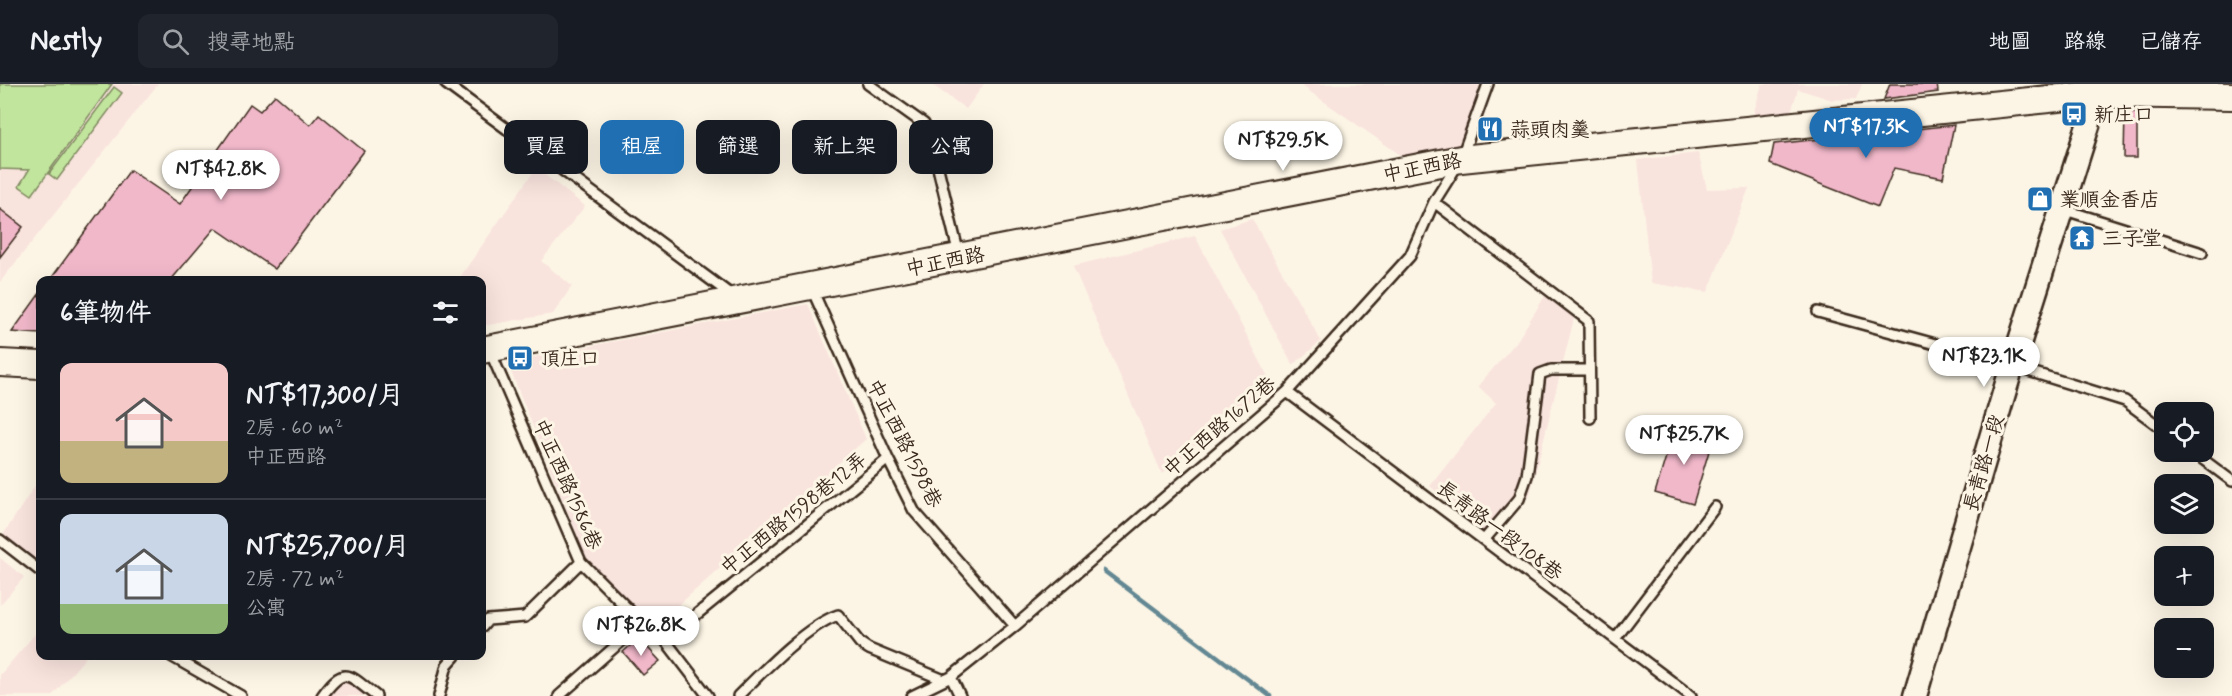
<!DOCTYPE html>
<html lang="zh-TW">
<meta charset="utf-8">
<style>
:root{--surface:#171b24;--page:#20242c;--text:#f1f3f6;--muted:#9ea1a6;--line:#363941;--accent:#1f6fb2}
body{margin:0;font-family:Mynerve,"LXGW WenKai TC",sans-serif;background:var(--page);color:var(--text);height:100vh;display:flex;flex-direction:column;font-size:22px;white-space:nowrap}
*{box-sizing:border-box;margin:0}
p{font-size:20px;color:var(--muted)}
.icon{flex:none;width:33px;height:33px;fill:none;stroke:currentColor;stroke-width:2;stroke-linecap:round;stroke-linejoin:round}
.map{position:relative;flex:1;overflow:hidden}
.side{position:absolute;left:36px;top:192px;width:450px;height:384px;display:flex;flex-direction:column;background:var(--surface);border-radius:12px;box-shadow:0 6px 24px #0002}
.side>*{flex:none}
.hud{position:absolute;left:504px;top:36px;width:570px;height:54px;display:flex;gap:12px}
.fabs{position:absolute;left:2154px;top:318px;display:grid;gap:12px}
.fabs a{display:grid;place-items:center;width:60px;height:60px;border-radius:12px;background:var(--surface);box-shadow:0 6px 24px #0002;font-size:30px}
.price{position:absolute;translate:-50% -51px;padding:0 14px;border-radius:21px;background:#fff;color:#222;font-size:20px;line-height:39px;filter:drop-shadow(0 2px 3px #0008)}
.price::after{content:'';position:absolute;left:50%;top:36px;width:18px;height:14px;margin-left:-9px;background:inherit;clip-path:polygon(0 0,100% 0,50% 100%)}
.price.on{background:var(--accent);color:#fff}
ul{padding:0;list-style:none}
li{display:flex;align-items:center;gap:18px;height:150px;padding:0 24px}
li+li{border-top:2px solid var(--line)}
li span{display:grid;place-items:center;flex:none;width:168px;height:120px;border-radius:12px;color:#555}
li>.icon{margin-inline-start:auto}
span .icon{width:72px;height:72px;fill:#fffc;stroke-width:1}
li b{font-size:26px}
h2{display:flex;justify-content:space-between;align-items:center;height:72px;padding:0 24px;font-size:26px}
.chip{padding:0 21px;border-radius:12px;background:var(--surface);box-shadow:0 6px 24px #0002;font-size:21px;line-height:54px}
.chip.on{background:var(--accent);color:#fff}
header{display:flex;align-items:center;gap:36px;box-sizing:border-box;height:84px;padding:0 30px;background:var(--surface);border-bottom:2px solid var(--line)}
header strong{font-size:28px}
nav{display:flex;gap:33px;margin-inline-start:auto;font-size:21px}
.search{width:420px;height:54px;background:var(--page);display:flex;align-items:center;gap:15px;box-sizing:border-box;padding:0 21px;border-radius:12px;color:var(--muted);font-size:22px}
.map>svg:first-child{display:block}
.built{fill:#f9e3dd}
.green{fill:#c2e59e;stroke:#7e885e;stroke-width:1.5}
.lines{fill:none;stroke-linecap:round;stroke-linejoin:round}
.stream{stroke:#648893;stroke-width:4.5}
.building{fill:#f1b8ca;stroke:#3b2a1e;stroke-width:1.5}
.service-casing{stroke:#3b2a1e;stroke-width:14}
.tertiary-casing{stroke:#3b2a1e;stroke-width:27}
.secondary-casing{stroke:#3b2a1e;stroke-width:30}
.service{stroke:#fcf5e5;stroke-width:9}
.tertiary{stroke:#fcf5e5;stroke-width:22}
.secondary{stroke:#fcf5e5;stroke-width:26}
.labels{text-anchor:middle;stroke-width:6;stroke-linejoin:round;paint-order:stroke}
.poi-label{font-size:20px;fill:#3b2a1e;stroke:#fcf5e5;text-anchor:start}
.street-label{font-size:20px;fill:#3b2a1e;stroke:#fcf5e5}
</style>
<header>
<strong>Nestly</strong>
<div class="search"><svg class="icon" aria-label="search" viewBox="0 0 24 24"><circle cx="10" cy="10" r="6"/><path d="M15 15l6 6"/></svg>搜尋地點</div>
<nav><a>地圖</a><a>路線</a><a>已儲存</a></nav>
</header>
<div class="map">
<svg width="2232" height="612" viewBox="0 0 2232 612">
<rect width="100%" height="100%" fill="#fcf5e5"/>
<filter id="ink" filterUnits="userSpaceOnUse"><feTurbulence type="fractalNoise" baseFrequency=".0167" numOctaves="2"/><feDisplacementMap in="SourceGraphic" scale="12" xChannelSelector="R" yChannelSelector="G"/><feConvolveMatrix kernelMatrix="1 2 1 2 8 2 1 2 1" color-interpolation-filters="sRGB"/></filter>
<g filter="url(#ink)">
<path class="built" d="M0,0H158L0,198Z
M931,0H984L966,25Z
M1299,0H1480L1460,66L1409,77Z
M1762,0H1862L1856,15L1832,16L1798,5L1791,28L1753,31Z
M1698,69L1707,105L1749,104L1708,208L1651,199L1638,76Z
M536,84L585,122L541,177L572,202L553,230L482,242V196H458Z
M1252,135L1321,257L1293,281L1220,145Z
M1195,152L1271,298L1162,390L1073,182Z
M1545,212L1574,234L1529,414L1517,411L1485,452L1430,402L1496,319L1478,302L1517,257Z
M808,220L866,355L674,525L627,524L596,498L507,278Z
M40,394V485L1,454Z
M0,474L24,493L0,521Z
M40,544V572H87L52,612H0V591Z
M351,592L378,612H329L335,601Z"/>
<path class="green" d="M0,0H112L32,111L19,102L29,86L0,85Z
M114,3L122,9L57,96L49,90Z"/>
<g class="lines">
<path class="stream" d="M1104,487L1270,612"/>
</g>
<path class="building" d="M1890,0H1937L1938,8L1884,15Z
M275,11L310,41L319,30L364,67L275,185L215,144L171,196H50L130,86L180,120L250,20L260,27Z
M2125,29H2137V74H2124Z
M1954,41L1943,94L1894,84L1878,123L1770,80L1774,60Z
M0,125L23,143L0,173Z
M40,209V250L12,248Z
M1675,343L1713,354L1693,420L1655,409Z
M639,554L660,577L643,591L623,568Z"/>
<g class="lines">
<defs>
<path id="service" d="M446,0L734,213
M868,0L924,40L930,51L959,171
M1434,118L1589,237L1590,334
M2062,125L2202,169
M811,203L888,375L914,427L1015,542
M1818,228L1983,273L2125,317L2164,346
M490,267L581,478L642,539L665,556L708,612
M1287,308L1691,612
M2193,368L2232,397
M0,456L40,487
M1484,456L1519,415L1527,392L1540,290L1551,286H1589
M482,543L488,536L525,533L581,478
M1615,555L1715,423
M665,556L888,375
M171,572L241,612
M951,593L960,612
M322,612C345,580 349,591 376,612
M439,612L447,581L455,572
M559,612L642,539
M738,612C762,588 806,542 838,531L860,559L869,565L944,596
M912,612L951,593L1015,542L1287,308L1410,172L1434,118L1461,75L1488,0"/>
<path id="tertiary" d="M1915,612L2012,282L2098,10"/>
<path id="secondary" d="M482,266L1461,75L2098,10L2232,12
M0,279L40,281"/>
</defs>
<use href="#service" class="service-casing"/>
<use href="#tertiary" class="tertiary-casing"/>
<use href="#secondary" class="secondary-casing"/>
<use href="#service" class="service"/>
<use href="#tertiary" class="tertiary"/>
<use href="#secondary" class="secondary"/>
</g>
</g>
<defs>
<symbol id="bus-square" viewBox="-11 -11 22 22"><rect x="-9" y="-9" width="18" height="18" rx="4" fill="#1f6fb2" stroke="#fcf5e5"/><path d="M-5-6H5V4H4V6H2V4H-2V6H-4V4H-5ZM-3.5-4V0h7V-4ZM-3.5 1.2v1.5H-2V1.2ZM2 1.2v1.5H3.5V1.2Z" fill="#fff"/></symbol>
<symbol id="restaurant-square" viewBox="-11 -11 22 22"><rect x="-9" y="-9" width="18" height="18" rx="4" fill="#1f6fb2" stroke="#fcf5e5"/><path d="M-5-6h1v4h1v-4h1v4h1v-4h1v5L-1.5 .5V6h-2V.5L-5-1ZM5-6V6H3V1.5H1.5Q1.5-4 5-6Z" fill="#fff"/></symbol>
<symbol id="shop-square" viewBox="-11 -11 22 22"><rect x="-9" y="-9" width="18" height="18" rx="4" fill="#1f6fb2" stroke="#fcf5e5"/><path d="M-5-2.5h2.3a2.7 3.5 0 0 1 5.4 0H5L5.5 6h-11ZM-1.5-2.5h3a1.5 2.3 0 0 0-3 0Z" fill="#fff"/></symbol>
<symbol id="temple-square" viewBox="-11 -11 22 22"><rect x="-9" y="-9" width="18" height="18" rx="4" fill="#1f6fb2" stroke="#fcf5e5"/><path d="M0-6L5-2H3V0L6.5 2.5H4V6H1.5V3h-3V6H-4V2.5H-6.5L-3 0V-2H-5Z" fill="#fff"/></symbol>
</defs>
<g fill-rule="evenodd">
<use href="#bus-square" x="2059" y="15" width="30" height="30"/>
<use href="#restaurant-square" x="1475" y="30" width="30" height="30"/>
<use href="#shop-square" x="2025" y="100" width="30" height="30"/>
<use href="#temple-square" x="2067" y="139" width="30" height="30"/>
<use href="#bus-square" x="505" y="259" width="30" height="30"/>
</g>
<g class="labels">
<g class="poi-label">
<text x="2094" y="37">新庄口</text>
<text x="1510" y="52">蒜頭肉羹</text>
<text x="2060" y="122">業順金香店</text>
<text x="2102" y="161">三子堂</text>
<text x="540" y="281">頂庄口</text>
</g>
<g class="street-label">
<text transform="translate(1422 83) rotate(-11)" y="7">中正西路</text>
<text transform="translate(945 177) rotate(-11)" y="7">中正西路</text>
<text transform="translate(1219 342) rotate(-41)" y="7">中正西路1672巷</text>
<text transform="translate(905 359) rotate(63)" y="7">中正西路1598巷</text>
<text transform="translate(1983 379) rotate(-74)" y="7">長青路一段</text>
<text transform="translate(568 400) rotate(66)" y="7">中正西路1586巷</text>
<text transform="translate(793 429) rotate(-39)" y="7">中正西路1598巷12弄</text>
<text transform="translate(1500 446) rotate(37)" y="7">長青路一段108巷</text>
</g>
</g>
</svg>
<div class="fabs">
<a><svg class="icon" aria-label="locate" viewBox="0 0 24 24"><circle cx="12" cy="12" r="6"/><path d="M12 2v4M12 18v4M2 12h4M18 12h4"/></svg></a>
<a><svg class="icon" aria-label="layers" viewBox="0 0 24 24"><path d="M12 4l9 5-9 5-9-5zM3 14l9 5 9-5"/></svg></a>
<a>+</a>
<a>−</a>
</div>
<b class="price on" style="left:1866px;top:75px">NT$17.3K</b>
<b class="price" style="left:1283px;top:88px">NT$29.5K</b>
<b class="price" style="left:221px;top:117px">NT$42.8K</b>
<b class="price" style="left:1984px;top:304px">NT$23.1K</b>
<b class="price" style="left:1684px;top:382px">NT$25.7K</b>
<b class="price" style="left:641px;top:573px">NT$26.8K</b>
<div class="hud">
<a class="chip">買屋</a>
<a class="chip on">租屋</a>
<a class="chip">篩選</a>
<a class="chip">新上架</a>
<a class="chip">公寓</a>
</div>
<section class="side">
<h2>6筆物件<svg class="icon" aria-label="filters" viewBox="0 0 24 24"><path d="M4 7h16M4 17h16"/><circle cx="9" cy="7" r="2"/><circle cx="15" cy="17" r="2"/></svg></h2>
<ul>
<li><span style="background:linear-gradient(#f6c9c9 65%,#c2b280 0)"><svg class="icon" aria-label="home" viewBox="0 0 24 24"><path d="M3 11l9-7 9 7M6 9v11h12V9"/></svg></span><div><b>NT$17,300/月</b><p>2房 · 60 m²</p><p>中正西路</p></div></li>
<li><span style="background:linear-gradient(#c9d6e8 75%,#8fb573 0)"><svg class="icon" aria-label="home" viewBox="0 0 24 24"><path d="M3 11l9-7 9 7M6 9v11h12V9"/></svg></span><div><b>NT$25,700/月</b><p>2房 · 72 m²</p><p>公寓</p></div></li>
</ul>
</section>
</div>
